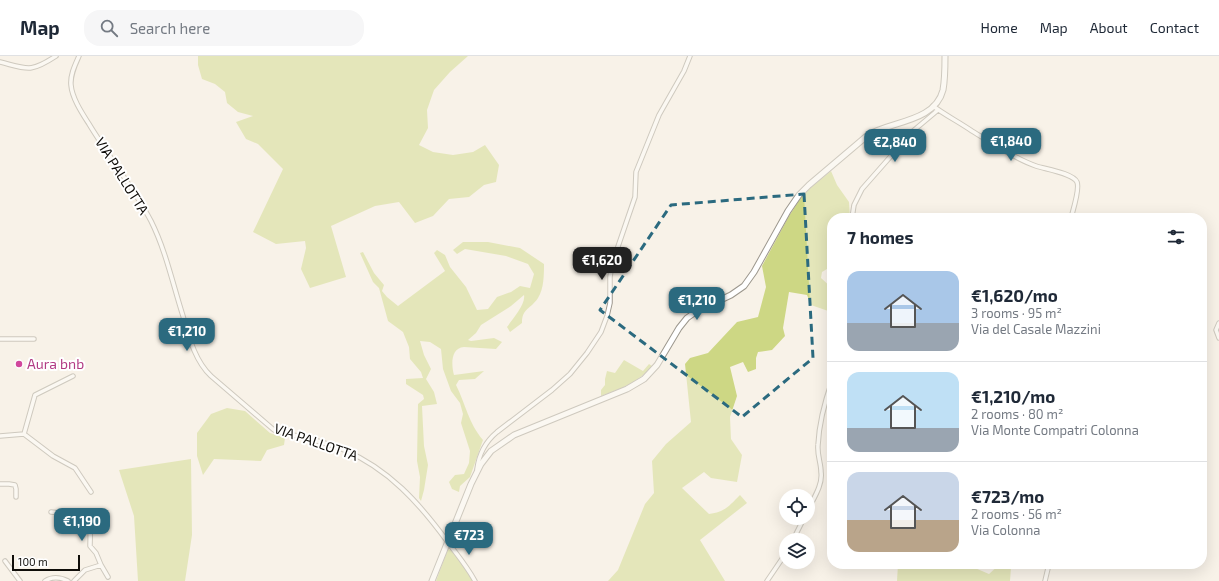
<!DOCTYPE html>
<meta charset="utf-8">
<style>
:root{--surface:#fff;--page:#f6f6f7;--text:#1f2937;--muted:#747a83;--line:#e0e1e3;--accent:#2b6a7f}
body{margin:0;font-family:"Exo 2",sans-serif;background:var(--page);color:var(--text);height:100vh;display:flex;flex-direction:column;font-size:15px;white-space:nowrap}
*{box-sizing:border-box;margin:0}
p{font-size:13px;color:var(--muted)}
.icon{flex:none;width:22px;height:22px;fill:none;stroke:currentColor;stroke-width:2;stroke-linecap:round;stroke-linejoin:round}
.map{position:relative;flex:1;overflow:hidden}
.sheet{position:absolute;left:827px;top:157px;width:380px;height:356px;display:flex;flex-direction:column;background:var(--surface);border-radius:16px;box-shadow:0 4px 16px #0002}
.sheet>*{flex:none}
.tools{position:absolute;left:779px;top:433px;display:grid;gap:8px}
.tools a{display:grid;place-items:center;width:36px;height:36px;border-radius:50%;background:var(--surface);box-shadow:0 4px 16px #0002;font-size:20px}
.scale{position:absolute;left:12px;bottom:10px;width:68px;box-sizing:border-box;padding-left:4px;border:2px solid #0f0d09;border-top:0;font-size:11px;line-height:14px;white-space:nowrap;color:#0f0d09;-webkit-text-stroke:3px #fff;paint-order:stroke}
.price{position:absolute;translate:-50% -34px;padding:0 9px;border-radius:8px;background:var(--accent);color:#fff;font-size:13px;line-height:26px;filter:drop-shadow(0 1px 2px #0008)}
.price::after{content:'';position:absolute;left:50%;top:24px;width:12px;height:9px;margin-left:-6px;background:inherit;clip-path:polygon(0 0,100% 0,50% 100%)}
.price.current{background:#222;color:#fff}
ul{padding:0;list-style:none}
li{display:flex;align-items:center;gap:12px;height:100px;padding:0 20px}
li+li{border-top:1px solid var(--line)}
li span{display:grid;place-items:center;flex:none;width:112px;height:80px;border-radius:12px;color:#555}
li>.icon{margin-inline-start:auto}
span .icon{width:48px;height:48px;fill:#fffc;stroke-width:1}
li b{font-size:17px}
h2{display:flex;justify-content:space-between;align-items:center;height:48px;padding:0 20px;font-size:17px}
header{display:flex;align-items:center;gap:24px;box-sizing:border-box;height:56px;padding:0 20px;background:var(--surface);border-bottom:1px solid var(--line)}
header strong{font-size:19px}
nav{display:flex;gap:22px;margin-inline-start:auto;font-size:14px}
.search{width:280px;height:36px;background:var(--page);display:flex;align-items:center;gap:10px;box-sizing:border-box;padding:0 14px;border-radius:16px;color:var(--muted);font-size:15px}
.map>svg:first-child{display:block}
.green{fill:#cdd784}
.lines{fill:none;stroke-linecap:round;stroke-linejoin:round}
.street-casing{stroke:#9c978d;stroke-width:5.5}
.secondary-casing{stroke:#9c978d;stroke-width:7}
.street{stroke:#fff;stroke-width:3.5}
.secondary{stroke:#fff;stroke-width:5}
.marked{fill:none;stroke:#2b6a7f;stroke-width:3;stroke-dasharray:8 5;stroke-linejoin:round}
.hotel-dot{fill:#d1479c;stroke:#fff;stroke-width:1.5}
.labels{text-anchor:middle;stroke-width:4;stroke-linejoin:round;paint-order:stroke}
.street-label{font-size:14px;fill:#0f0d09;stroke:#fff}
.hotel-label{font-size:14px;fill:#b23c85;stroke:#fff;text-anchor:start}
</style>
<header>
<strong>Map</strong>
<div class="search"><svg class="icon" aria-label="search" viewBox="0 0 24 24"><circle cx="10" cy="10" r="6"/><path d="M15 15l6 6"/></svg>Search here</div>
<nav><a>Home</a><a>Map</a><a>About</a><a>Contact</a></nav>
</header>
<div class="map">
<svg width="1219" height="525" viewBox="0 0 1219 525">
<rect width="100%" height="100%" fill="#f8f2e8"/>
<path class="green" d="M198,0H468L450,16L434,34L427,54L428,72L419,89L433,96L453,99L473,96L485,89L499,109L496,126L484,129L469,141L449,143L433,160L415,167L399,146L375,150L331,170L346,221L310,232L301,213L306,192L305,185L276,188L253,176L283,113L258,88L246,83L236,66L253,60L238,56L227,47L225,36L215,28L202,23L198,9Z
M831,115L837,129L849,146L850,162H832V210L822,216L821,222L832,232L831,256L811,249L807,239L789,236L783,272L785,280L772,294L758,296L756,302V313L748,316L743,306L730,311L737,340L730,361L731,383L742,399L737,426L711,422L704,416L682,432L709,458C725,456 729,450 740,439L747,447L700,484L725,525H608L618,514L645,448L654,437L652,405L666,388L691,366L685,308L690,302L708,297L737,266L758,261L766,231L762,210L789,160L804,137Z
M463,186H488L520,192L544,208C544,218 544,233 538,242C531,253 522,252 522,267L510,276L507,271C512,264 526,248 524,239L511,250L481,269L476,277L468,284L471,285L494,282L502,286L496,293L464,291C451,292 451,308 454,319L484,315L475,323L459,324L456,329C466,349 468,366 483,384L470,421L460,430L459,436L452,433L449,426L455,419L464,418L469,407L470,395L461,367L463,358L460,347L451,335L443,313L441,293L430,286L420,285L424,299L431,313L426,323L434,336L437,348L422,350L424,390L428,409L424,434L421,445L419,442L420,421L417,405L418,348L424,343L423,339L406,328V323L423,322L421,316L410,303L409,291L403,276L388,265L379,232L373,226L360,197L363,196L374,217L384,229L382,235L387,241L398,250L445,215L434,197L437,194L445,199L450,211L466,231L477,254L488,253L497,241L511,236L520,230L530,232L534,218L528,208L506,200L465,193L457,198L453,194Z
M624,304L643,315L649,308L652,310C639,326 620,333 601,340V334L605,329V323L607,315L615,317Z
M227,352L245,355L270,377L285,382L284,389L267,394L261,405L214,403L203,419L197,400V377L211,358Z
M191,403L192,479L185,525H138L134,460L119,414Z
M448,493C460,497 467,515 473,525H436Z
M898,508H929L944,511L968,509L989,518L1000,508H1008L1011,511L1010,525H897Z"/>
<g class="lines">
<defs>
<path id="street" d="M79,0C75,9 70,19 71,29C72,42 82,57 89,68C109,101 133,131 151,165C166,195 173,229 183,260C189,281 195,305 211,320L274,374L280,376C301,381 324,385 344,394C389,413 419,447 447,485C458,500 466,509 475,525
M0,6C28,13 30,17 56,0
M933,50C945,59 959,66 972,75C992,87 1013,102 1036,110C1045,113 1073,117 1077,126C1080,133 1073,154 1071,162
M852,162L854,149L862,133L913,75L938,54
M1219,267L1216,274L1219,282
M0,283H34
M24,378L35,339L73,320
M0,380L24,378L53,400L75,412L91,436
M477,413C479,398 485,386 497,376L552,334L570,318L587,297L601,276L607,260L610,247V221L612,208L635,141L636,116L659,59L684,15L690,0
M0,428H9L15,429L16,433V441
M808,454C813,443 823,429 821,416C821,407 817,399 818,389C819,368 825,345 832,325
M51,456C62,457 84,456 89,468C91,474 90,484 90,490L96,497L101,509L85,514L74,525
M793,484L804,462
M5,505L20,525
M101,509L108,521
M45,525C53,520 60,521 68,525
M767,525L786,497
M1045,525L1049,508"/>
<path id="secondary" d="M432,525L471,428L481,408L491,395L514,379L627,333L644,323L657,309L679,272L687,262L697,255L731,239L744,230L754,216L788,155L799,139L809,129L868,79C891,65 935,66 943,34C945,23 945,11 945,0"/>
</defs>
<use href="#street" class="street-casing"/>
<use href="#secondary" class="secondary-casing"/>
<use href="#street" class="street"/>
<use href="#secondary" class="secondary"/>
</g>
<path d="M0 0H1219V525H0ZM804,138L813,302L742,361L600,254L671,149Z" fill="#f8f2e8" fill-opacity=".55" fill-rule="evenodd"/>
<path class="marked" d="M804,138L813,302L742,361L600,254L671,149Z"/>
<circle class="hotel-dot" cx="19" cy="308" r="4"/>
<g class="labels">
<g class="street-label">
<text transform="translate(122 120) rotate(58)" y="5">VIA PALLOTTA</text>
<text transform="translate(316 386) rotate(19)" y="5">VIA PALLOTTA</text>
</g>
<g class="hotel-label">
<text x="27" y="313">Aura bnb</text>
</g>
</g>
</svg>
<div class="tools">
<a><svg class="icon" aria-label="locate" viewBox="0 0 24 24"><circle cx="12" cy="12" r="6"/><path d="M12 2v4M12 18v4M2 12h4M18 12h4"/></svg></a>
<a><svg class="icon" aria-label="layers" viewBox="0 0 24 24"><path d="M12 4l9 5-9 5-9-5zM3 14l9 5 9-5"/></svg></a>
</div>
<div class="scale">100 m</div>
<b class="price" style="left:1011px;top:106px">€1,840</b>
<b class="price" style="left:895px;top:107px">€2,840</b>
<b class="price current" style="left:602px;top:225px">€1,620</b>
<b class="price" style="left:697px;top:265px">€1,210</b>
<b class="price" style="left:187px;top:296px">€1,210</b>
<b class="price" style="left:82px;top:486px">€1,190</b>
<b class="price" style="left:469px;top:500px">€723</b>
<section class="sheet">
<h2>7 homes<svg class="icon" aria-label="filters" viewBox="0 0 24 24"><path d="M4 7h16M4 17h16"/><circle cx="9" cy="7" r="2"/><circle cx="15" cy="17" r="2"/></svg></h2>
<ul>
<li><span style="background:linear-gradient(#a9c7e8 65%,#9aa5b1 0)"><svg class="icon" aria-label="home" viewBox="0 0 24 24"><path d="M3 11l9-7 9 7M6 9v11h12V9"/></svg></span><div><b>€1,620/mo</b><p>3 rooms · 95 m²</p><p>Via del Casale Mazzini</p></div></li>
<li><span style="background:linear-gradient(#bfe0f5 70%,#9aa5b1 0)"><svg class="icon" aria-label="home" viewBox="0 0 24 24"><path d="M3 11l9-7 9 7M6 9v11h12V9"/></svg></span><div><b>€1,210/mo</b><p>2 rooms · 80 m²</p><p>Via Monte Compatri Colonna</p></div></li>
<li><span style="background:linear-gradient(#c9d6e8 60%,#b9a48a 0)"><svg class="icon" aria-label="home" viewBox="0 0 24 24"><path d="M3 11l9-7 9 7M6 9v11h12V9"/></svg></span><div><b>€723/mo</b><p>2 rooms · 56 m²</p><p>Via Colonna</p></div></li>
</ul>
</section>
</div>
